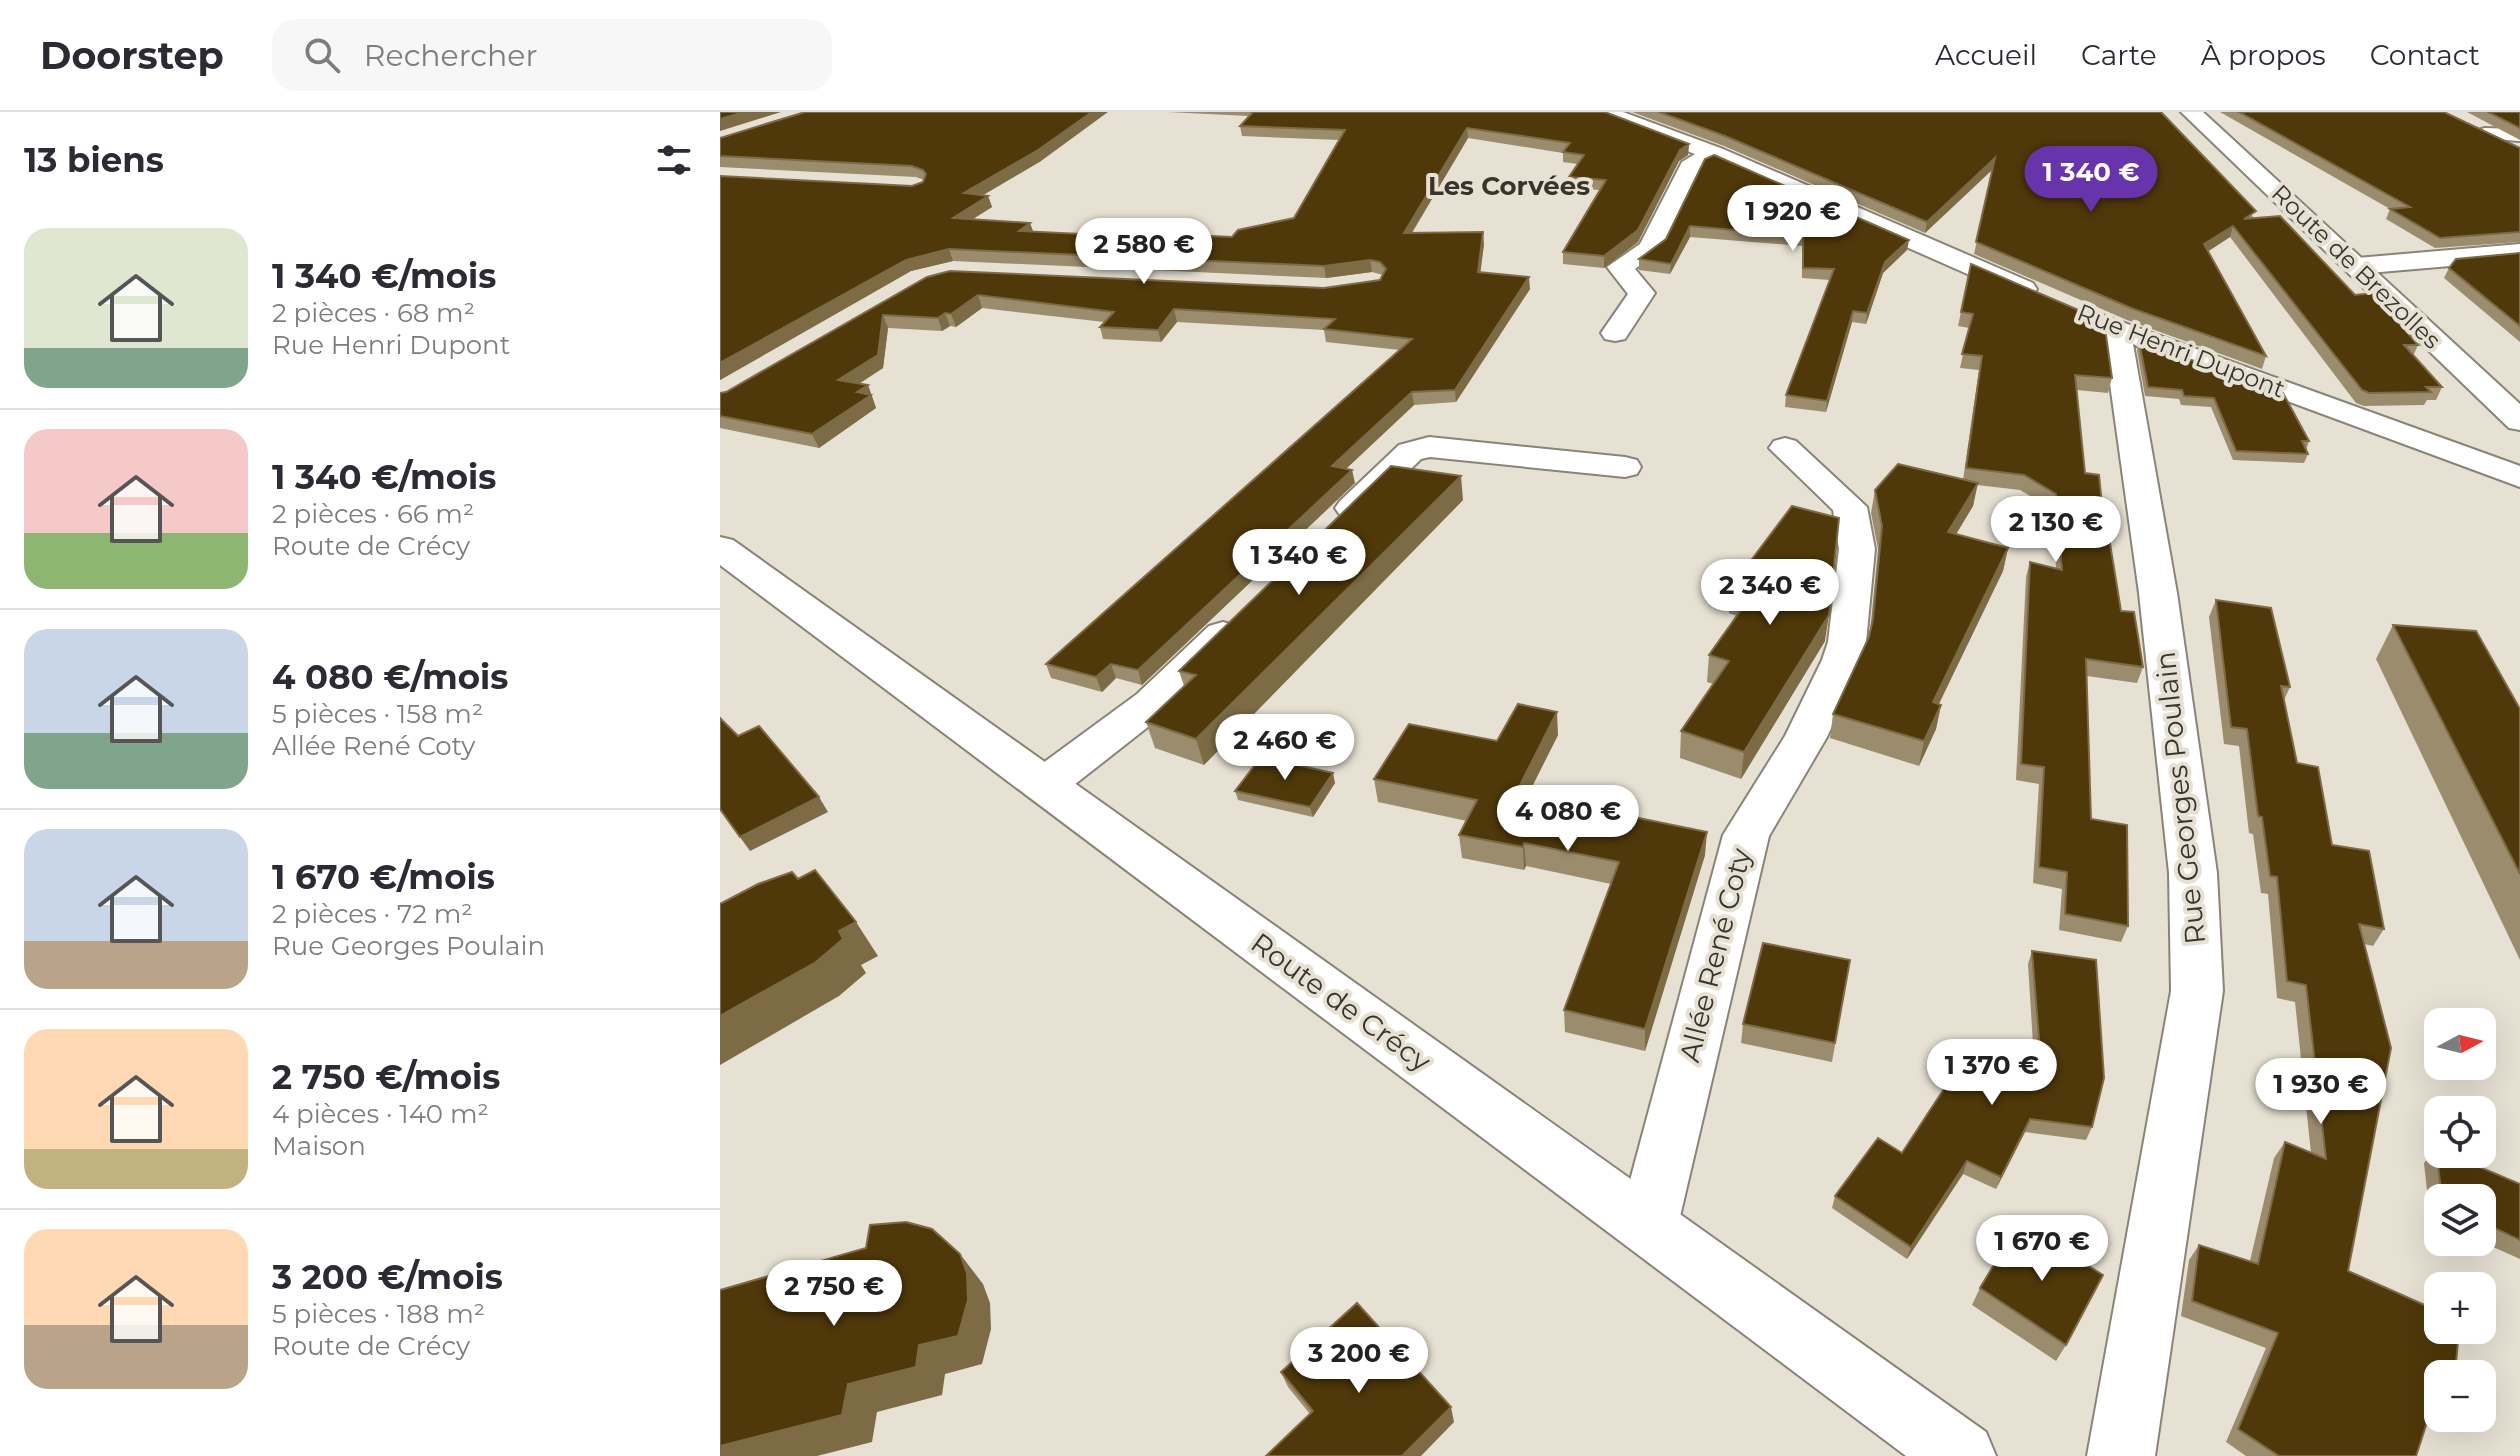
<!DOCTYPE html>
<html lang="fr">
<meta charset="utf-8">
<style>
:root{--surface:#fff;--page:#f7f7f7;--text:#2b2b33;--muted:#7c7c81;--line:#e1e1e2;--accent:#6834ac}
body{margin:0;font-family:Montserrat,sans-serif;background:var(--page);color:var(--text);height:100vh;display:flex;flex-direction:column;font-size:30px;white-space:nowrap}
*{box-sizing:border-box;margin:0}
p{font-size:26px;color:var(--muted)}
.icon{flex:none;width:44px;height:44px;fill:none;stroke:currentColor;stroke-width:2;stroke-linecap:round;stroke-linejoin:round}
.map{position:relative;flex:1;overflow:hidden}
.sheet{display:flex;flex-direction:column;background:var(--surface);width:720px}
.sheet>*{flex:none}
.needle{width:52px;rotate:83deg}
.tools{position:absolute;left:1704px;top:896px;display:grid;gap:16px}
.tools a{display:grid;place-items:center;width:72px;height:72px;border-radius:16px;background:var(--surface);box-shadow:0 8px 32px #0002;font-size:40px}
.price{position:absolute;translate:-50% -68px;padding:0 18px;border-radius:28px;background:#fff;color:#222;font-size:26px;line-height:52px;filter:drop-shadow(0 2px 4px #0008)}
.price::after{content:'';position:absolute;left:50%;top:48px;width:24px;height:18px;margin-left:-12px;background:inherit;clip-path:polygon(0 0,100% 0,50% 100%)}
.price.current{background:var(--accent);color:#fff}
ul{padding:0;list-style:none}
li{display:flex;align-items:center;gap:24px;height:200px;padding:0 24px}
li+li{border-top:2px solid var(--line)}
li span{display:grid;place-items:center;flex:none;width:224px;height:160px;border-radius:24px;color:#555}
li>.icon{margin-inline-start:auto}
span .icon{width:96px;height:96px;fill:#fffc;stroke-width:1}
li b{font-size:34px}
h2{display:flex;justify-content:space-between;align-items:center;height:96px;padding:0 24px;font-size:34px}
header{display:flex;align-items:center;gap:48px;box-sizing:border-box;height:112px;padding:0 40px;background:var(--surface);border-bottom:2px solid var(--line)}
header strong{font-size:38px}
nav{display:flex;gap:44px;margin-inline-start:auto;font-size:28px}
.search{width:560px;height:72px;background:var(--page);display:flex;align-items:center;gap:20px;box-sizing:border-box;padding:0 28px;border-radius:24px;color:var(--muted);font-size:30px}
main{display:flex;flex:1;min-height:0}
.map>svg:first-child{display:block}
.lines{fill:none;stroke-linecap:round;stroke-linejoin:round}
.minor-casing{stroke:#898477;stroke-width:4}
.major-casing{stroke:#898477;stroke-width:4}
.minor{fill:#fff;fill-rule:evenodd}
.major{fill:#fff;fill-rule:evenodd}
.wall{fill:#9b8c6e}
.shaded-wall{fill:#7d6b46}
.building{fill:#4f380a;stroke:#7d6b46;stroke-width:2}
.labels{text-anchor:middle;stroke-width:8;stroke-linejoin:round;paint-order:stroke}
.far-street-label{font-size:24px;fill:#373530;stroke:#e7e1d3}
.far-quarter-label{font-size:26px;font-weight:bold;fill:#383429;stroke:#e7e1d3}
.street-label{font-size:28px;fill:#373530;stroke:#e7e1d3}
</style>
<header>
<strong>Doorstep</strong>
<div class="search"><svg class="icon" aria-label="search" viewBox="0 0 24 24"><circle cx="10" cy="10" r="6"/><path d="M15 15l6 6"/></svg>Rechercher</div>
<nav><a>Accueil</a><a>Carte</a><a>À propos</a><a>Contact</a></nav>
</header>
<main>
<section class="sheet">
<h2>13 biens<svg class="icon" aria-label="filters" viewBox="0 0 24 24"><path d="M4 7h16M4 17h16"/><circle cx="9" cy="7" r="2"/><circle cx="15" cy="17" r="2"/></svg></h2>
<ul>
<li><span style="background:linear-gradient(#dfe7d0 75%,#7fa58c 0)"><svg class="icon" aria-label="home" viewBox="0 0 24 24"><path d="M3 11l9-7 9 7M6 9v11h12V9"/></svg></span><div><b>1 340 €/mois</b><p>2 pièces · 68 m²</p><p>Rue Henri Dupont</p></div></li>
<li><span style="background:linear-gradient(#f6c9c9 65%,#8fb573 0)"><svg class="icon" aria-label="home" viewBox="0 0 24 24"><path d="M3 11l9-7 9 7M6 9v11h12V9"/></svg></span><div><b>1 340 €/mois</b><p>2 pièces · 66 m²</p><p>Route de Crécy</p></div></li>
<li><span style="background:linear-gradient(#c9d6e8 65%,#7fa58c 0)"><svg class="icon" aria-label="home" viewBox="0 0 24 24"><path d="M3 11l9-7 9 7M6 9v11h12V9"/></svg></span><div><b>4 080 €/mois</b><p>5 pièces · 158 m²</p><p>Allée René Coty</p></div></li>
<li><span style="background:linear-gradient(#c9d6e8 70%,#b9a48a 0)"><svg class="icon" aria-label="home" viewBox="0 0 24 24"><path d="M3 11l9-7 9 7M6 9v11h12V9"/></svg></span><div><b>1 670 €/mois</b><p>2 pièces · 72 m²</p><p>Rue Georges Poulain</p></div></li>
<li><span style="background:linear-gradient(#ffd9b3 75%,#c2b280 0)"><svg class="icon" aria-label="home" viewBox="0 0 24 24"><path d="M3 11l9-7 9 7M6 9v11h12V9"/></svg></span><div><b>2 750 €/mois</b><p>4 pièces · 140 m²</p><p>Maison</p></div></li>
<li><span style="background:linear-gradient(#ffd9b3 60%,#b9a48a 0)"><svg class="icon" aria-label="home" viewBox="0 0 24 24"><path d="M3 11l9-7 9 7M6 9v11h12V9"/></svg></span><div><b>3 200 €/mois</b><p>5 pièces · 188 m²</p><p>Route de Crécy</p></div></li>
</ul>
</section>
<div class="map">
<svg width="1800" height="1344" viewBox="0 0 1800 1344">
<rect width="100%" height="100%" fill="#e7e1d3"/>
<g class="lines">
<defs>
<path id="minor" d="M874,0H903L1003,37L1313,171L1317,177L1313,183H1295L994,50L982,54L943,136L915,157L935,181L905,227L895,229L885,227L881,221L908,182L887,155L920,132L962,50L975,42L877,4Z
M1765,16L1800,17V29L1758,26L1754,22L1758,18Z
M1800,132V148L1637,162L1628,159L1624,154L1628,149L1637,146Z
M1374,200L1800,354V375L1413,232L1457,481L1497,761L1503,879L1435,1344H1367L1451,879L1449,761L1419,481L1383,221L1364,214L1360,208L1364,202Z
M709,325L905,345L917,348L921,355L917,362L905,365L710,345L701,347L644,403L632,406L620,403L615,396L620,389L679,333Z
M1065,326L1076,329L1147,395L1155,437L1146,530L1142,548L1107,625L1049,724L958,1113L949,1133L928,1141L907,1133L898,1113L1003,723L1065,624L1102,548L1108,530L1119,437L1113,398L1049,336L1054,329Z
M503,510L517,514L522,522L447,600L340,684L324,688L308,684L302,673L308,662L417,582L489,514Z"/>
<path id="major" d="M1461,0H1483L1800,292V318L1789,316Z
M0,425L13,428L1266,1320L1276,1344H1186L0,453Z"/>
</defs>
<use href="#minor" class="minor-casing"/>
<use href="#major" class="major-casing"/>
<use href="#minor" class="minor"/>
<use href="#major" class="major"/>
</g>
<path class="wall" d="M447,0H885L969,32L968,43L959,49L918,130L884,156L843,152V140L880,78L849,76V65L857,52L843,50V41L748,26L692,121L764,132L760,160L810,177L736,290L694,293L626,357L635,371L422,573L396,566L382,580L331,566L326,552L680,238L606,230L604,218L457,210L441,230L383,227L380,215L384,210L262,196L236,215L230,214L222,219L168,216L163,256L139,272L148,273L156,296L99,336L0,316V281L6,280L207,165L604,176L660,168L663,163L652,160L606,166L233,149L191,159L0,268V64L192,74L203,70L204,68L196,65L0,55V26L321,49L263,83L268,84L272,95L253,107L310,111L313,120L424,125H512L574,106L619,28L522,24L520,14L528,4Z
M912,0H1441L1534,106L1635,183L1698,233L1693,244L1722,275L1716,288H1707L1704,293L1644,294L1636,291L1510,125L1488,139L1546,244L1542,257L1407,208L1254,142L1273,57L1205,121L1004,34Z
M1500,0H1724L1800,35V130L1715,136L1666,107L1670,97Z
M1747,0H1800V28Z
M985,47L1187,138L1163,161L1146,212L1132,210L1106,300L1065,295L1066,283L1110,168L1082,166V134L970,125L950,162L919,158V147L946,127Z
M1800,141V230L1724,166L1729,156Z
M1251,152L1392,266L1388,281L1357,278L1365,361L1384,413L1401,499L1423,555L1417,571L1367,564L1371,707L1408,814L1401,830L1339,818L1342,777L1313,771L1319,672L1296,668L1306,465L1310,450L1336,456L1332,397L1300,378L1257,373L1253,394L1236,422L1288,436L1283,459L1219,592L1221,593L1216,617L1199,654L1110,626L1113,602L1149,525L1150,520L1158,437L1151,401L1155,378L1243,368L1259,258L1240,256L1249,216L1238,214Z
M1419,229L1589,329L1586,338L1588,342L1584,351L1513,348L1491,295L1461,293L1459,287L1425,284L1417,238Z
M743,388L484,653L435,636L426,610L464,574L459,559Z
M1072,394L1105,529L1021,667L960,646L961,619L993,572L987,570L989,543L1017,504L1009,501L1011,475Z
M1496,488L1570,575L1564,588L1577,651L1612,733L1664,817L1653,834L1644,832L1628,1159L1718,1262V1306H1726L1715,1315L1707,1309L1696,1344H1526L1506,1330L1546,1236L1461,1204L1469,1148L1479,1133L1530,1149L1554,1046L1565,1030L1591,1041L1575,890L1557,886L1548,782L1541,781L1533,722L1529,721L1519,634L1504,632L1489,505Z
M1673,513L1800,597V848L1656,547Z
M838,623L808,683L985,743L925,939L845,920L844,898L891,772L806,754L804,758L742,746L739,723L747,709L658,690L654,667L777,629Z
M615,671L593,705L518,688L515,679Z
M1312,839L1372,1015L1366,1028L1305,1020L1276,1077L1243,1062L1187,1147L1112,1096L1115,1084L1182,1041L1315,964L1308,852Z
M1130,848L1112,950L1021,931L1023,912Z
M1716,1036L1800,1072V1147L1762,1130V1086H1718V1110L1710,1106L1704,1051Z
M1260,1176L1346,1233L1336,1249L1252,1193Z
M561,1260L734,1310L590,1302L568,1275Z"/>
<path class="shaded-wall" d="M24,0H61L0,19V7Z
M372,0H388L321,49L248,92L244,81Z
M747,16L748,26L685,132L684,121Z
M969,32L968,43L959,49L918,130L884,156V144L960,38Z
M1275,46L1273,57L1205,121L1207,110Z
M268,84L272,95L237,117L233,106Z
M310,111L314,122L299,119Z
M970,114V125L950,162L951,152Z
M1513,114L1510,125L1481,144L1484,132Z
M763,120L764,132L759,172L758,160Z
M1189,128L1187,138L1163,161L1146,212L1147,201L1165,150Z
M229,137L233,149L191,159L0,268V251L186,148Z
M650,148L652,160L606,166L604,154Z
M809,165L810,177L736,290L735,278Z
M258,183L262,196L236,215L231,202Z
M454,197L457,210L441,230L438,218Z
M1133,199L1132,210L1106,300L1107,289Z
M225,201L230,214L222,219L218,206Z
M163,203L168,216L163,256L124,281L118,268Z
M148,273L156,296L99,336L92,322L137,280Z
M692,280L694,293L614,368L612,354Z
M632,358L635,371L422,573L418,558Z
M741,364L743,388L484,653L476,627Z
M1258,371L1253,394L1223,444L1228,420Z
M1288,436L1283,459L1208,614L1213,590Z
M1109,503L1105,529L1021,667L1024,640Z
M391,552L396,566L382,580L376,565Z
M1221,593L1216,617L1199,654L1204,629Z
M837,600L838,623L797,704L796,681Z
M613,661L615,671L593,705L590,695Z
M99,685L108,700L30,739L20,725Z
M987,720L985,743L925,939V917Z
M804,731L806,754L804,758L803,735Z
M136,810L158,844L141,853L146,861L119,884L0,953V904L119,819Z
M1310,1007L1305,1020L1276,1077L1281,1065Z
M1247,1049L1243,1062L1187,1147L1191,1135Z
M240,1142L263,1172L270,1191L271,1217L262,1252L225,1262L222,1283L157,1300L152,1330L97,1344H0V1334L128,1272L199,1233Z
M731,1295L734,1310L701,1344H682Z"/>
<path class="building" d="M0,0H24L0,7Z
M85,0H372L318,38L244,81L268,84L233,106L310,111L299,119L424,125L428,121L512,125L518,118L574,106L625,18L520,14L533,0H885L969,32L960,38L918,118L884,144L843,140L886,68L849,65L864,43L843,40L850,31L747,16L684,121L763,120L758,160L809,165L735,278L692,280L612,354L632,358L418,558L391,552L376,565L326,552L692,227L604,217L615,207L454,197L438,218L380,215L394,200L258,183L231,202L225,201L218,206L163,203L158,243L118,268L148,273L137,280L151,283L92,322L0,304V281L6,280L207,165L230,159L604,176L660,168L666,157L660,150L650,148L604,154L229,137L186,148L0,251V64L192,74L203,70L206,62L203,58L192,54L0,44V26Z
M939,0H1441L1536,99L1524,107L1560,104L1635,183L1653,181L1698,233H1684L1722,275H1706L1711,280L1649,281L1642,278L1513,114L1484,132L1546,244L1411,196L1256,130L1275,46L1207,110L1005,24Z
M1519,0H1724L1800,36V120L1720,126L1670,97L1690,95Z
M1768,0H1800V16Z
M994,43L1189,128L1165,150L1147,201L1133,199L1107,289L1066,283L1114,157L1083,156V124L970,114L951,152L919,147L946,127L985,47Z
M1800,141V214L1729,156L1736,147Z
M1251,152L1384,209L1392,266L1355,263L1365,361L1379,363L1384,413H1387L1401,499L1414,500L1423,555L1366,547L1371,707L1407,713L1408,814L1345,802L1347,760L1319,755L1324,655L1301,652L1310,450L1342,458L1336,382L1304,363L1246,356L1262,244L1242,242L1253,202L1241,200Z
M1419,229L1563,281L1589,329H1582L1588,342L1516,339L1494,286L1464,284L1462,278L1428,275Z
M1178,352L1258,371L1228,420L1288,436L1213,590L1221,593L1204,629L1113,602L1149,525L1153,507L1162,414L1155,378Z
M671,354L741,364L476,627L426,610L476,563L459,559Z
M1072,394L1119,406L1109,503L1024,640L961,619L1009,549L989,543L1033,481L1011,475Z
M1496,488L1551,496L1570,575L1561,574L1577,651L1598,655L1612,733L1649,739L1664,817L1639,812L1671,936L1628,1159L1718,1199V1218H1739L1735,1262H1718V1292L1714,1289L1696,1344H1559L1518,1317L1558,1221L1472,1189L1479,1133L1538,1152L1565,1030L1606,1047L1586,873L1567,869L1557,765L1550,764L1542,705L1538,704L1527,617L1511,615Z
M1673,513L1756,519L1800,597V762Z
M798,592L837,600L796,681L987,720L925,917L844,898L899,750L804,731L803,735L739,723L757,688L654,667L689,612L777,629Z
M0,606L18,624L39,614L99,685L20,725L0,697Z
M541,645L613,661L590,695L515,679Z
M95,758L136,810L119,819L123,827L96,850L0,904V792L38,772L72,760L78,767Z
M1043,831L1130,848L1115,931L1023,912Z
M1312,839L1376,848L1384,966L1372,1015L1310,1007L1281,1065L1247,1049L1191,1135L1115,1084L1158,1026L1182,1041L1235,960L1322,964Z
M1716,1036L1718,1037V1042H1729L1800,1072V1128L1762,1110V1086H1722Z
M186,1110L212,1117L240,1142L247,1161L248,1188L238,1224L199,1233L196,1255L128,1272L122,1303L0,1334V1178L146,1136L150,1113Z
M1299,1111L1383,1163L1346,1233L1260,1176Z
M637,1191L731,1295L682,1344H546L593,1299L561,1260Z"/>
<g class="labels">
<g class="far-street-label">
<text transform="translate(1636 155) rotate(44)" y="8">Route de Brezolles</text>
<text transform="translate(1461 239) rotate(21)" y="8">Rue Henri Dupont</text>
</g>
<g class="far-quarter-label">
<text x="789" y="83">Les Corvées</text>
</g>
<g class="street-label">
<text transform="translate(1460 686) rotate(-96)" y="10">Rue Georges Poulain</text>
<text transform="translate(995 843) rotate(-76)" y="10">Allée René Coty</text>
<text transform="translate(621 890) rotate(36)" y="10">Route de Crécy</text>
</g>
</g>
</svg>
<div class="tools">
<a><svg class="needle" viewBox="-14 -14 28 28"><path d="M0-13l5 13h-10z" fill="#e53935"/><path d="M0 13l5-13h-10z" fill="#7c7c81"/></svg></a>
<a><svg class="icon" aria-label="locate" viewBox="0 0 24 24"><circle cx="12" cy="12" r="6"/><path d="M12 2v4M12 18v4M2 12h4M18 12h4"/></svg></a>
<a><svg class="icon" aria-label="layers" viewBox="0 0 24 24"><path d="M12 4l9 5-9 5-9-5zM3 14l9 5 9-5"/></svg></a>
<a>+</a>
<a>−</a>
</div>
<b class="price current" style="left:1371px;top:102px">1 340 €</b>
<b class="price" style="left:1073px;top:141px">1 920 €</b>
<b class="price" style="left:424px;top:174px">2 580 €</b>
<b class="price" style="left:1336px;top:452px">2 130 €</b>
<b class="price" style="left:579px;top:485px">1 340 €</b>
<b class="price" style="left:1050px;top:515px">2 340 €</b>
<b class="price" style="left:565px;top:670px">2 460 €</b>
<b class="price" style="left:848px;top:741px">4 080 €</b>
<b class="price" style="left:1272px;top:995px">1 370 €</b>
<b class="price" style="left:1601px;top:1014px">1 930 €</b>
<b class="price" style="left:1322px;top:1171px">1 670 €</b>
<b class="price" style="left:114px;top:1216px">2 750 €</b>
<b class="price" style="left:639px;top:1283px">3 200 €</b>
</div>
</main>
